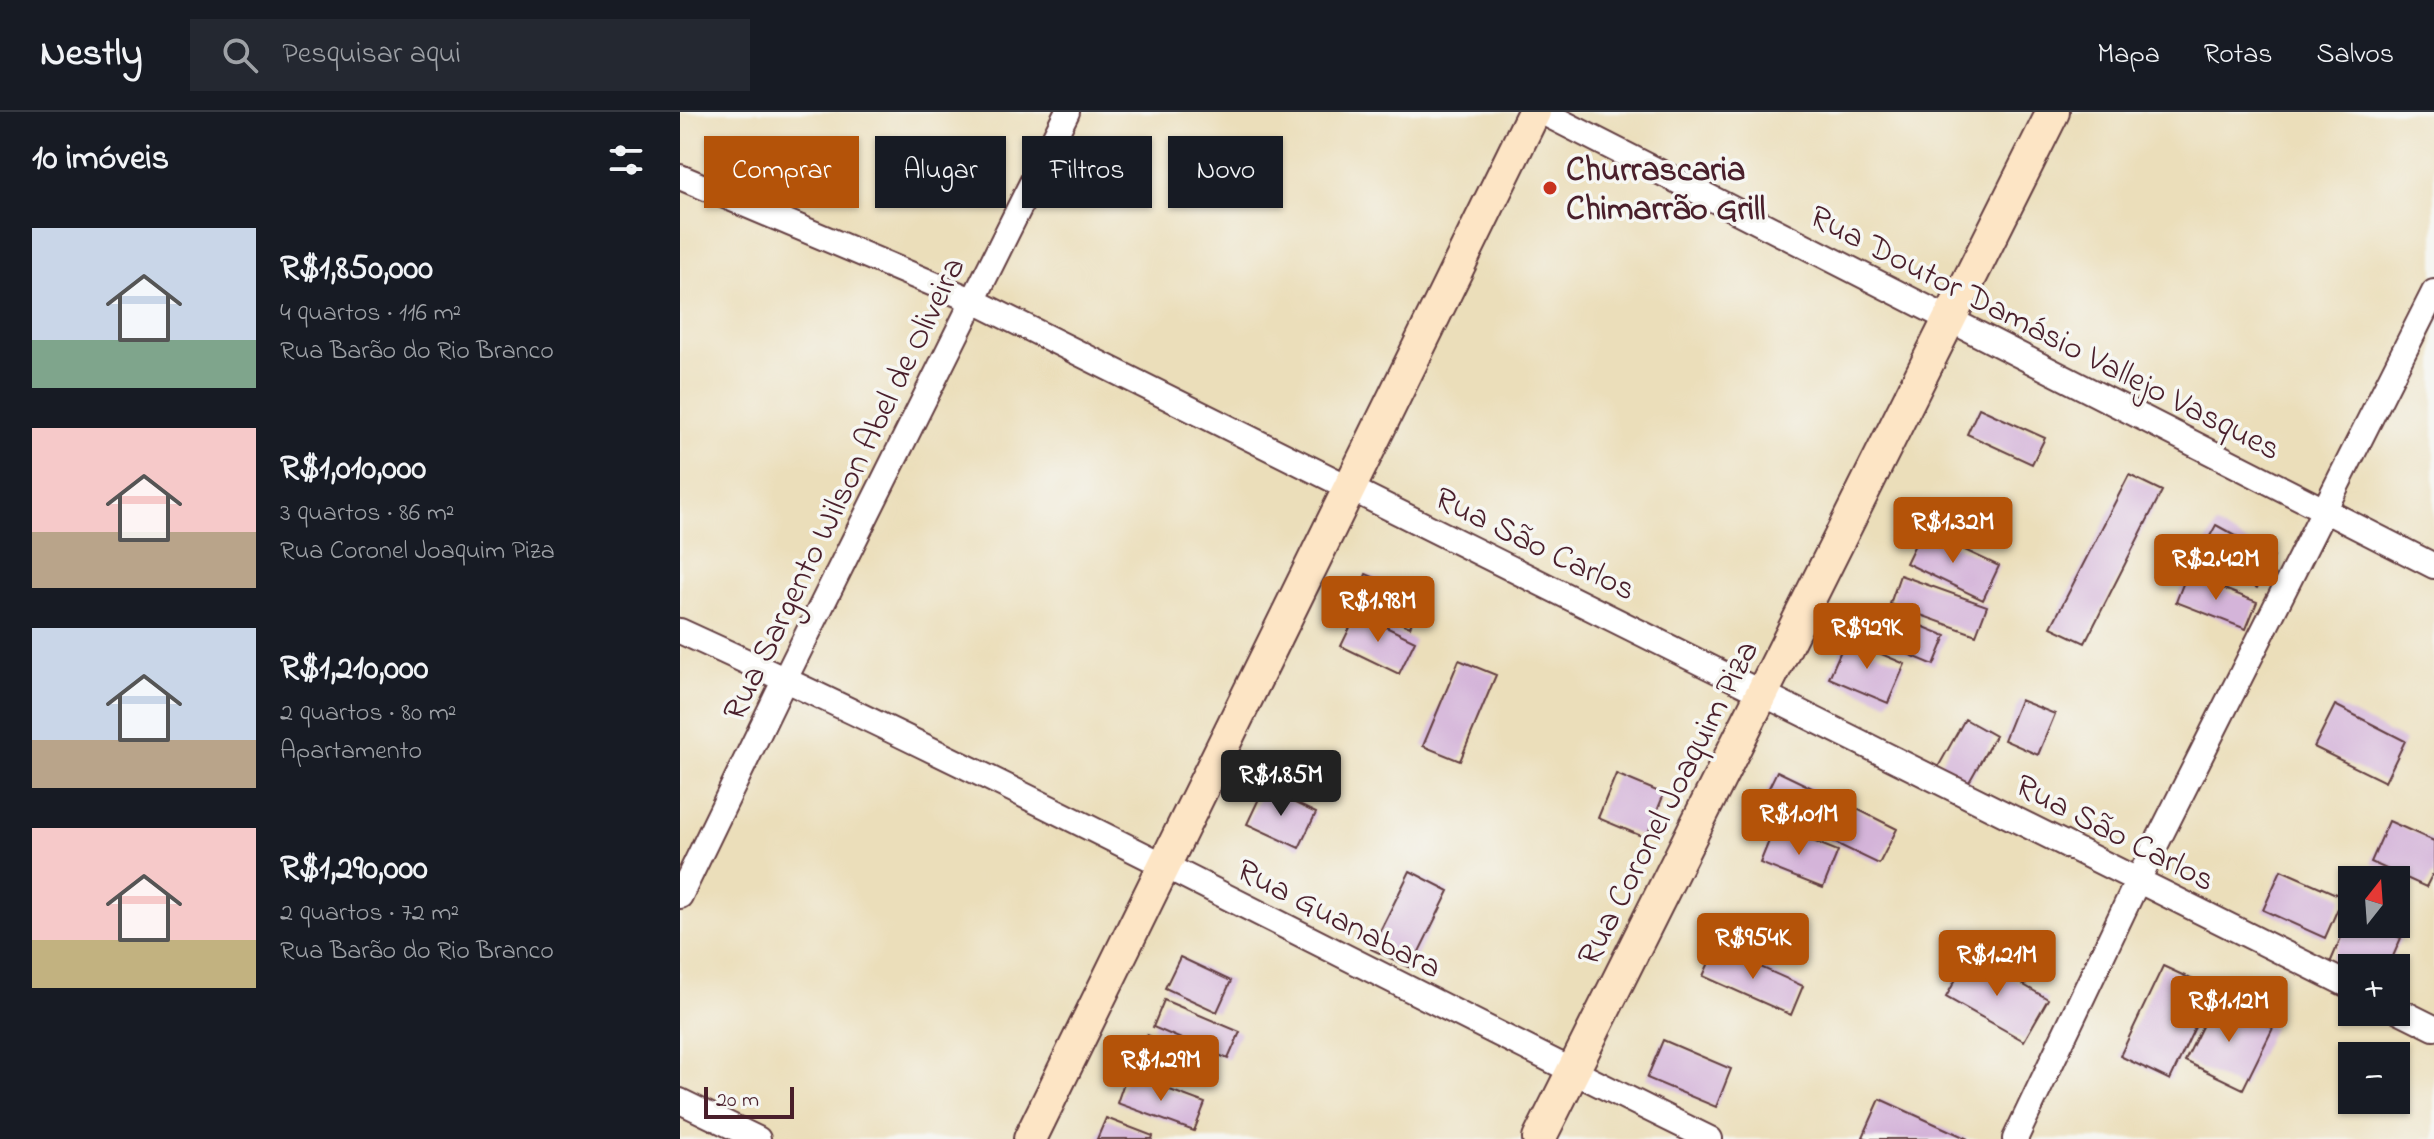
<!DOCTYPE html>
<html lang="pt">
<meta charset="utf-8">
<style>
:root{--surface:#171b24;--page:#242831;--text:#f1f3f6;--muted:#9ea1a6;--line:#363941;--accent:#b45309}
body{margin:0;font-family:"Indie Flower",sans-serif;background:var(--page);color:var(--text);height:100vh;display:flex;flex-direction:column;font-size:30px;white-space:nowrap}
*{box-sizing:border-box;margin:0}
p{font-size:26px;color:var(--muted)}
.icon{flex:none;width:44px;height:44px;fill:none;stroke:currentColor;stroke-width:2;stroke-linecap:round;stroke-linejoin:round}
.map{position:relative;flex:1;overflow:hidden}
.panel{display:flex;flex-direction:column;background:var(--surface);width:680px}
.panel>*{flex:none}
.banner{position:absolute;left:24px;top:24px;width:760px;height:72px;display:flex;gap:16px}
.needle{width:52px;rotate:17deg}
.fabs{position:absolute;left:1658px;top:754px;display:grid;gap:16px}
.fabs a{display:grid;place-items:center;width:72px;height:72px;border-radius:0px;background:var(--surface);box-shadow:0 2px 6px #0004;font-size:40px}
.scale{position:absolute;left:24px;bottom:20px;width:90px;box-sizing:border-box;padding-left:8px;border:4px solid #4a1f2b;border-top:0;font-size:22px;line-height:28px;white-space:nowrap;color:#4a1f2b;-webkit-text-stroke:6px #f6f6f2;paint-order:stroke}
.price{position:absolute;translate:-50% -68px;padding:0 18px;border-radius:8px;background:var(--accent);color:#fff;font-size:26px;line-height:52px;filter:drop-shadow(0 2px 4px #0008)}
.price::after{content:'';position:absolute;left:50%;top:48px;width:24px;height:18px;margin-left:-12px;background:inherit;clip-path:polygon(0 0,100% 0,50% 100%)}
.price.on{background:#222;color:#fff}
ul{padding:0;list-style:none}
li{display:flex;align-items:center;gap:24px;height:200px;padding:0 32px}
li span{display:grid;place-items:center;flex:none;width:224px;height:160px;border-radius:0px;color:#555}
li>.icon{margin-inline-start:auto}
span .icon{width:96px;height:96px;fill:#fffc;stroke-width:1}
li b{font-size:34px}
h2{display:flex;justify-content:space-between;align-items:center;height:96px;padding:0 32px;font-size:34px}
.chip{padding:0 28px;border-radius:0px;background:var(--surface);box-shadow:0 2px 6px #0004;font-size:28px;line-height:72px}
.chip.on{background:var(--accent);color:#fff}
header{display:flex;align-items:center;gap:48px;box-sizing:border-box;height:112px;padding:0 40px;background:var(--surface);border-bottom:2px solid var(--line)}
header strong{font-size:38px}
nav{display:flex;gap:44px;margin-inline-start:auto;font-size:28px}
.search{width:560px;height:72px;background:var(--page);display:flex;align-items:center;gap:20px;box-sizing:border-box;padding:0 28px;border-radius:0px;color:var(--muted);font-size:30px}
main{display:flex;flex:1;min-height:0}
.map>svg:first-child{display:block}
.building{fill:#d4b4d9}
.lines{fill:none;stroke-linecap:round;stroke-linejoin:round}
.street-casing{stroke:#623c40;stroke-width:28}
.secondary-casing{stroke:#623c40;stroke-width:36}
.street{stroke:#fff;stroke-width:24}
.secondary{stroke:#fde5c5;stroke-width:32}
.poi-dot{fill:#c8321e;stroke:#f6f6f2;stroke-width:3}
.labels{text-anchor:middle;stroke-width:7;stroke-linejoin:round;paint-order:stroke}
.poi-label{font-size:34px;font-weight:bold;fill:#4a1f2b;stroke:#f6f6f2;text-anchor:start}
.street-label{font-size:34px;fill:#4a1f2b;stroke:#f6f6f2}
</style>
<header>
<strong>Nestly</strong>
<div class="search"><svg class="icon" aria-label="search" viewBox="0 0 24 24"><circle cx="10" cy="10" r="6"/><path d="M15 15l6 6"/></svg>Pesquisar aqui</div>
<nav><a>Mapa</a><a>Rotas</a><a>Salvos</a></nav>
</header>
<main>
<section class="panel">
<h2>10 imóveis<svg class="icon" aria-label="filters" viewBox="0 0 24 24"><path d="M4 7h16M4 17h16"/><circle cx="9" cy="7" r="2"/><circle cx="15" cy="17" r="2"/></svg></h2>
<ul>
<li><span style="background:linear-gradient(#c9d6e8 70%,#7fa58c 0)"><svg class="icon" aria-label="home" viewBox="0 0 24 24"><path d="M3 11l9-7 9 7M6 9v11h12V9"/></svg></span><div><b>R$1,850,000</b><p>4 quartos · 116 m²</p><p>Rua Barão do Rio Branco</p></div></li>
<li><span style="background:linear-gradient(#f6c9c9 65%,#b9a48a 0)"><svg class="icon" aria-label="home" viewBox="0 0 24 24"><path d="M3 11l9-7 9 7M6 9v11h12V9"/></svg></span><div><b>R$1,010,000</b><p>3 quartos · 86 m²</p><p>Rua Coronel Joaquim Piza</p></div></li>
<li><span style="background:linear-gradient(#c9d6e8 70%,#b9a48a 0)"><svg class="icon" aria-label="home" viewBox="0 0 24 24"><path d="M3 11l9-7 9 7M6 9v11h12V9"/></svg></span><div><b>R$1,210,000</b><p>2 quartos · 80 m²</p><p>Apartamento</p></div></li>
<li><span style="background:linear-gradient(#f6c9c9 70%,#c2b280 0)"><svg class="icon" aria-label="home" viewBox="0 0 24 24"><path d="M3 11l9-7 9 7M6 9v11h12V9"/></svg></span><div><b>R$1,290,000</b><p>2 quartos · 72 m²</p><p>Rua Barão do Rio Branco</p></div></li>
</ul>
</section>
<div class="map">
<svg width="1754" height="1027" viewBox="0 0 1754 1027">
<rect width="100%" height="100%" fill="#f6f6f2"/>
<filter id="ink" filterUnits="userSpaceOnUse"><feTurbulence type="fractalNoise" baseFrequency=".0125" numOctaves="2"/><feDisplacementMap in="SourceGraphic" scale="16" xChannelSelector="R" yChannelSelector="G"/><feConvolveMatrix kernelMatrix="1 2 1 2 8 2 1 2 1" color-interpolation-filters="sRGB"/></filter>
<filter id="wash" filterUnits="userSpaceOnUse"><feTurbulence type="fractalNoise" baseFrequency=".006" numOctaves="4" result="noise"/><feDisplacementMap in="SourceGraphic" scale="32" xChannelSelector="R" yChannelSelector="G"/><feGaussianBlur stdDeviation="1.8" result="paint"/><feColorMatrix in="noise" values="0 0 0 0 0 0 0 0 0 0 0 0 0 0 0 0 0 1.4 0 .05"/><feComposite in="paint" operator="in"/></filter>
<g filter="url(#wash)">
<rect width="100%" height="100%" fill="#ebdeba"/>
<g id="blocks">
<path class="building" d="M1299,296L1365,326L1352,352L1287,322Z
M1449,363L1482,379L1405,531L1371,515Z
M1536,413L1594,445L1577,476L1519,444Z
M1242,418L1319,454L1303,488L1226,451Z
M686,462L742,486L730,515L674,491Z
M1507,462L1577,490L1566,517L1496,490Z
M1220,463L1307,494L1296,523L1210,492Z
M1205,499L1266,524L1254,553L1192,527Z
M677,501L735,529L719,562L661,534Z
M1166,527L1225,552L1208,591L1149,566Z
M779,548L816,563L780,649L743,634Z
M1340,588L1375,602L1358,643L1324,628Z
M1655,593L1725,629L1705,670L1634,635Z
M1285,607L1315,624L1288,672L1258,655Z
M1097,659L1157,688L1139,725L1079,696Z
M936,662L984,682L966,726L918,706Z
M584,676L636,701L619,736L567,712Z
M1165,691L1217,717L1199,752L1147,727Z
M1709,709L1754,729V764L1752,763L1746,775L1691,750Z
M1095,714L1158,739L1143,776L1080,751Z
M1601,758L1663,785L1645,826L1583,798Z
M730,759L769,779L731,856L691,837Z
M1672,800V812H1689L1721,826L1708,856H1672V861L1650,851Z
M1036,835L1123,874L1111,903L1023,864Z
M1290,842L1368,887L1344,929L1266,885Z
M500,845L551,869L537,900L485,876Z
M1483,854L1533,877L1490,968L1440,944Z
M484,888L560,920L548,947L473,915Z
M1535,888L1593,916L1563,977L1505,949Z
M467,923L513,943L501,969L456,950Z
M983,928L1051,957L1036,995L967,966Z
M447,962L525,991L514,1019L437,991Z
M1200,987L1288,1027H1188L1183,1025Z
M426,1006L473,1024L472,1027H417Z"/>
</g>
</g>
<g filter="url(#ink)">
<use href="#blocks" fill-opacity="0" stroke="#623c40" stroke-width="2"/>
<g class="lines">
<defs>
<path id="street" d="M862,0L1754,454
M0,65L294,189L1672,875
M0,519C349,678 686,859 1030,1027
M0,784L105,567L387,0
M1716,897L1754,916
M0,989L78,1027
M1335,1027L1458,768L1754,180"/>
<path id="secondary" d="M350,1027L854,0
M859,1027L1373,0"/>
</defs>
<use href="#street" class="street-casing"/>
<use href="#secondary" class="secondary-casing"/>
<use href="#street" class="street"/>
<use href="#secondary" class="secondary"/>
</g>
</g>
<circle class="poi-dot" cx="870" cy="76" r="8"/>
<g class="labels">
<g class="poi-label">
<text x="886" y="68">Churrascaria<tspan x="886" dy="39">Chimarrão Grill</tspan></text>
</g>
<g class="street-label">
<text transform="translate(1366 219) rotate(27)" y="12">Rua Doutor Damásio Vallejo Vasques</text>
<text transform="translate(162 376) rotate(-64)" y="12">Rua Sargento Wilson Abel de Oliveira</text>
<text transform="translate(856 430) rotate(26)" y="12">Rua São Carlos</text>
<text transform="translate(986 690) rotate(-63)" y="12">Rua Coronel Joaquim Piza</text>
<text transform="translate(1436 719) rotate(27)" y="12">Rua São Carlos</text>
<text transform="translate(660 805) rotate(27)" y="12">Rua Guanabara</text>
</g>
</g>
</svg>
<div class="fabs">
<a><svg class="needle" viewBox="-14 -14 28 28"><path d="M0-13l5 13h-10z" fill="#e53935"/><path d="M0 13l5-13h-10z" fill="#9ea1a6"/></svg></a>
<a>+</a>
<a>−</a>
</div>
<div class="scale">20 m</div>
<b class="price" style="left:1273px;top:453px">R$1.32M</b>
<b class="price" style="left:1536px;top:490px">R$2.42M</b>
<b class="price" style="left:698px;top:532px">R$1.98M</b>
<b class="price" style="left:1187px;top:559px">R$929K</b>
<b class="price on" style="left:601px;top:706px">R$1.85M</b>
<b class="price" style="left:1119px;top:745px">R$1.01M</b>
<b class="price" style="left:1073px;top:869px">R$954K</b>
<b class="price" style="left:1317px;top:886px">R$1.21M</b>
<b class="price" style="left:1549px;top:932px">R$1.12M</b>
<b class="price" style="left:481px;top:991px">R$1.29M</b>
<div class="banner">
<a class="chip on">Comprar</a>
<a class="chip">Alugar</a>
<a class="chip">Filtros</a>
<a class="chip">Novo</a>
</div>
</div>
</main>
